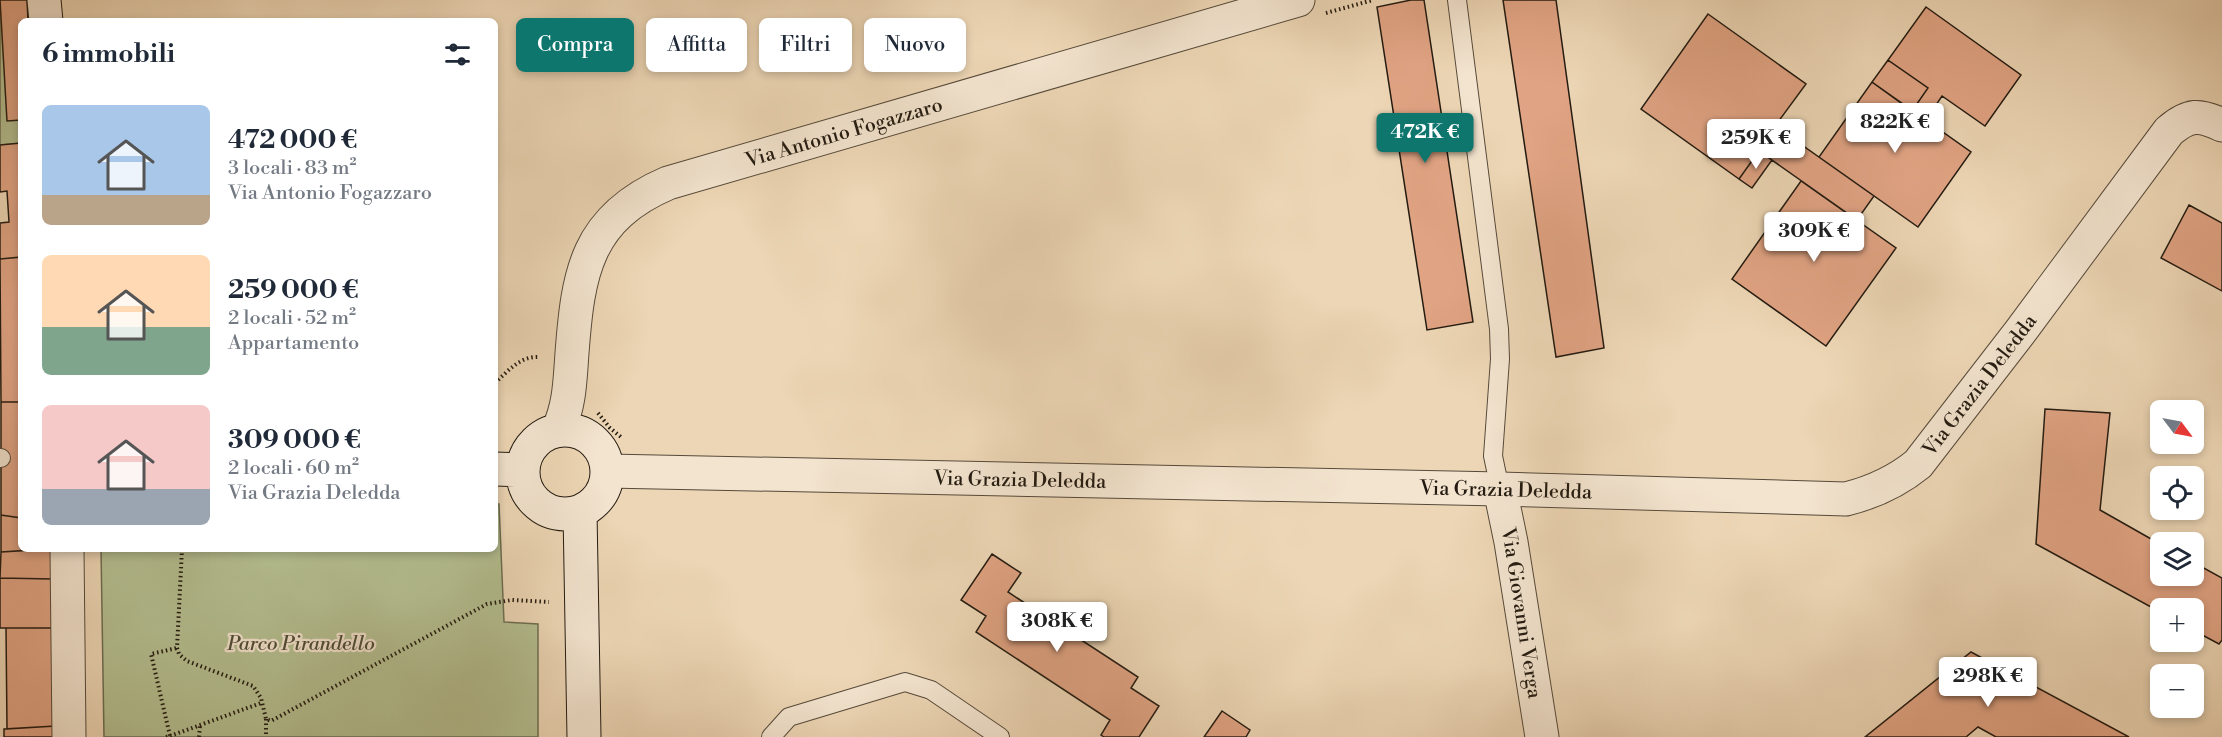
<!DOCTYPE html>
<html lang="it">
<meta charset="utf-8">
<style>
:root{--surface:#fff;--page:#f2f2f3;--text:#1f2937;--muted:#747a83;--accent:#0f766e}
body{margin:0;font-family:"Libre Bodoni",serif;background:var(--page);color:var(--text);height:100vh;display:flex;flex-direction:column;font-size:22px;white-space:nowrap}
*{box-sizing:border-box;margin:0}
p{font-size:20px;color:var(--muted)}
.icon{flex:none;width:33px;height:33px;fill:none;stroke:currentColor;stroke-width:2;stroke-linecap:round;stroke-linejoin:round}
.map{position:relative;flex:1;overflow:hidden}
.details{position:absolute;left:18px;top:18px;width:480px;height:534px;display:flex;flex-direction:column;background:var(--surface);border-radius:9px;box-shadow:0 3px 9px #0003}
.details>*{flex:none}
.top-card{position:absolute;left:516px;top:18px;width:570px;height:54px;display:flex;gap:12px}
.needle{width:39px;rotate:122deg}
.tools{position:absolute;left:2150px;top:400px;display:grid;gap:12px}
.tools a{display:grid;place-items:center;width:54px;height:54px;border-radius:9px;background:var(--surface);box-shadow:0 3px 9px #0003;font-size:30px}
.price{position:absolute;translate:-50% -51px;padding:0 14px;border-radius:6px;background:#fff;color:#222;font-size:20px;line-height:39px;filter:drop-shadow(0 2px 3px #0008)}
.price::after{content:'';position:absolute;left:50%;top:36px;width:18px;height:14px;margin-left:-9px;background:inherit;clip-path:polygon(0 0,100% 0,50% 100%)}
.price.on{background:var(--accent);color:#fff}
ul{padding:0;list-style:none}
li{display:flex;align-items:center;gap:18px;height:150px;padding:0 24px}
li span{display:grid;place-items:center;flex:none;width:168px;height:120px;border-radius:9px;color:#555}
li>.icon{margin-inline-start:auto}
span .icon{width:72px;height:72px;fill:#fffc;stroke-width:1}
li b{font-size:26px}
h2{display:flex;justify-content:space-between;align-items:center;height:72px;padding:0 24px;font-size:26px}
.pill{padding:0 21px;border-radius:9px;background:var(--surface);box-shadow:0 3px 9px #0003;font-size:21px;line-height:54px}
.pill.on{background:var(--accent);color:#fff}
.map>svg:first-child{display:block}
.green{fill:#b4bf91;stroke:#6c6d51;stroke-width:1.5}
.building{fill:#e0a383;stroke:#231b11;stroke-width:1.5}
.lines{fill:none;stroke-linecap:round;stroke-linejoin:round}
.lane-casing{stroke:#564a3a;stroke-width:20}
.street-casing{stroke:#564a3a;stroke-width:35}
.secondary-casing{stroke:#231b11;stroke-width:35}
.path{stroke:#231b11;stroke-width:4;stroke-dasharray:1.5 3;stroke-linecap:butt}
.lane{stroke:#f3e4cf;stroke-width:18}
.street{stroke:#f3e4cf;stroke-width:33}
.secondary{stroke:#f3e4cf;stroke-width:33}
.labels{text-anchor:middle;stroke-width:4.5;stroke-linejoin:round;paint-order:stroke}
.street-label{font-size:20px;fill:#231b11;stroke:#f3e4cf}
.park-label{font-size:20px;font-style:italic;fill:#4e4c37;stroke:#f3e4cf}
</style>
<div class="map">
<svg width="2222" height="737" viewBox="0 0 2222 737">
<rect width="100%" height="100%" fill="#edd6b5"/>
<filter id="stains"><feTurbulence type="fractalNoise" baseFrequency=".00333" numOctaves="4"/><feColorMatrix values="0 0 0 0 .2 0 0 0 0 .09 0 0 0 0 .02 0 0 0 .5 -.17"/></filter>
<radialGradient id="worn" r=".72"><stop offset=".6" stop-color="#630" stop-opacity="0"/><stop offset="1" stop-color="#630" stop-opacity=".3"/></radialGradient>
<path class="green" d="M0,0H27L28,21H21V143L0,145Z
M495,504H499L504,622L538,624V737H104L101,549H495Z"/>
<path class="building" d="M0,0H27L28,21H21V120L7,121Z
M1411,0H1424L1473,322L1427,330L1377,7Z
M1503,0H1556L1604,348L1556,357Z
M1926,7L2021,75L1985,126L1942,96L1926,120L1912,111L1928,88L1888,60Z
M1708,14L1806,84L1775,126L1874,196L1857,220L1759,151L1739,179L1641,109Z
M1888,60L1928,88L1912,111L1872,82Z
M1872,82L1971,152L1918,227L1819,157Z
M21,143V257L0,259V223L9,222L7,191L0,192V145Z
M1759,151L1772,160L1752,188L1739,179Z
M1801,181L1896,248L1826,346L1732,279Z
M2189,205L2222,223V291L2161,258Z
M21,257V402H1L0,259Z
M1,402H21V518L1,515Z
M2045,409L2110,413L2100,510L2160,544V576H2193V562L2222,578V640L2219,644L2193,630V609H2160V612L2036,544Z
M1,515L21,518V549H45L1,552Z
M52,549V579L0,578L1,552Z
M992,554L1021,573L1008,592L1138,677L1131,688L1159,706L1139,737H1104L1101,735L1110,720L976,632L986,616L961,600Z
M0,578L52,579V628H0Z
M6,628H52L55,726L7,729Z
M1971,652L2129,737H1996L1978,727L1966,737H1865Z
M1222,711L1250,730L1246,737H1204Z
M55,726V737H4V729Z"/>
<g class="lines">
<defs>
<path id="lane" d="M1457,0L1499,329L1500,359L1493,456L1500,489
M0,458H1
M771,737L789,717L905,682L931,690L1000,737"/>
<g id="street">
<path id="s1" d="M558,430C570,405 570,379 572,353C578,273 586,218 668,183L1298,0"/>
<path id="s2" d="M608,471L1500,489L1846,499C1874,492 1896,482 1918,464L2020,332L2169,131C2189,114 2199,114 2222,125"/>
<path id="s3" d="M1500,489L1511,542L1542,737"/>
<path d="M67,549L69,737"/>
</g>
<path id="secondary" d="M44,0L46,21
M523 472a42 42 0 1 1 84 0a42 42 0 1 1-84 0Z
M495,469L523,470
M580,512L584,737"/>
</defs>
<use href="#lane" class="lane-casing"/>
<use href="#street" class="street-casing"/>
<use href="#secondary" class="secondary-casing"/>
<path class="path" d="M1326,13L1373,0
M495,383C508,371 520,356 539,357
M598,413L610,428L621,437
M182,549L177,648L179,654L187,661L253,686L261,698L266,719L271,721L487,604L512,600L549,602
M266,719V737
M170,736L261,703
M166,737L170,736L151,654L177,648
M199,737L200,725"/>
<use href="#lane" class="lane"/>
<use href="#street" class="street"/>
<use href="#secondary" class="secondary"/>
</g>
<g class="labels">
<g class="street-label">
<text dy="7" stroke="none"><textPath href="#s1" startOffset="471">Via Antonio Fogazzaro</textPath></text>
<text dy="7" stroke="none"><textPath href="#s2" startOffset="1419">Via Grazia Deledda</textPath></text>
<text dy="7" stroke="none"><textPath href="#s2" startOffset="412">Via Grazia Deledda</textPath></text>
<text dy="7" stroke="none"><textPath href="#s2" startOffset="898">Via Grazia Deledda</textPath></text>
<text dy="7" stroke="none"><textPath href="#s3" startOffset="126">Via Giovanni Verga</textPath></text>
</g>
<g class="park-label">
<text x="301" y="650">Parco Pirandello</text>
</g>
</g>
<rect width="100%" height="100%" filter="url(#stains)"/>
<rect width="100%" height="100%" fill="url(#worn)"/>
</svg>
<div class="tools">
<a><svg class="needle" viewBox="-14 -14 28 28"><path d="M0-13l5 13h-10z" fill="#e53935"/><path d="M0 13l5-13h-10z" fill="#747a83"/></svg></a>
<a><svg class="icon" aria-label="locate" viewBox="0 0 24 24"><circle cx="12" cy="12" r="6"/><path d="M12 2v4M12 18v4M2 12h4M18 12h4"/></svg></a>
<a><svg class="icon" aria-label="layers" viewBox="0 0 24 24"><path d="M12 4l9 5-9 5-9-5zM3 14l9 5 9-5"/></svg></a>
<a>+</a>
<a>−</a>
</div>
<b class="price" style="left:1895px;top:154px">822K €</b>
<b class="price on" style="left:1425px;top:164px">472K €</b>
<b class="price" style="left:1756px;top:170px">259K €</b>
<b class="price" style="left:1814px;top:263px">309K €</b>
<b class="price" style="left:1057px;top:653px">308K €</b>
<b class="price" style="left:1988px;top:708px">298K €</b>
<div class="top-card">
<a class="pill on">Compra</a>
<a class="pill">Affitta</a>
<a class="pill">Filtri</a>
<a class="pill">Nuovo</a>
</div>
<section class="details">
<h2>6 immobili<svg class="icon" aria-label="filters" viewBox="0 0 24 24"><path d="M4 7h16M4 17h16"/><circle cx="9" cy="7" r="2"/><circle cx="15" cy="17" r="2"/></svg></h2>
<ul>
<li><span style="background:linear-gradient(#a9c7e8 75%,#b9a48a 0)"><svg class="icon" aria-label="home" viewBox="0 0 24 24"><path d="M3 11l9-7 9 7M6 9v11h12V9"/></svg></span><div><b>472 000 €</b><p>3 locali · 83 m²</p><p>Via Antonio Fogazzaro</p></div></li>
<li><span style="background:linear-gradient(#ffd9b3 60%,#7fa58c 0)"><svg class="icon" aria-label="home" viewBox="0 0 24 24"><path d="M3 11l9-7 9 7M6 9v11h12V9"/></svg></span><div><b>259 000 €</b><p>2 locali · 52 m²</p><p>Appartamento</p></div></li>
<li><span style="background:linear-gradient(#f6c9c9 70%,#9aa5b1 0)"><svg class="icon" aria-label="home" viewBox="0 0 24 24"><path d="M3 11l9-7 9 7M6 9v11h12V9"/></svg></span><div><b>309 000 €</b><p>2 locali · 60 m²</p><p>Via Grazia Deledda</p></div></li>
</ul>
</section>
</div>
